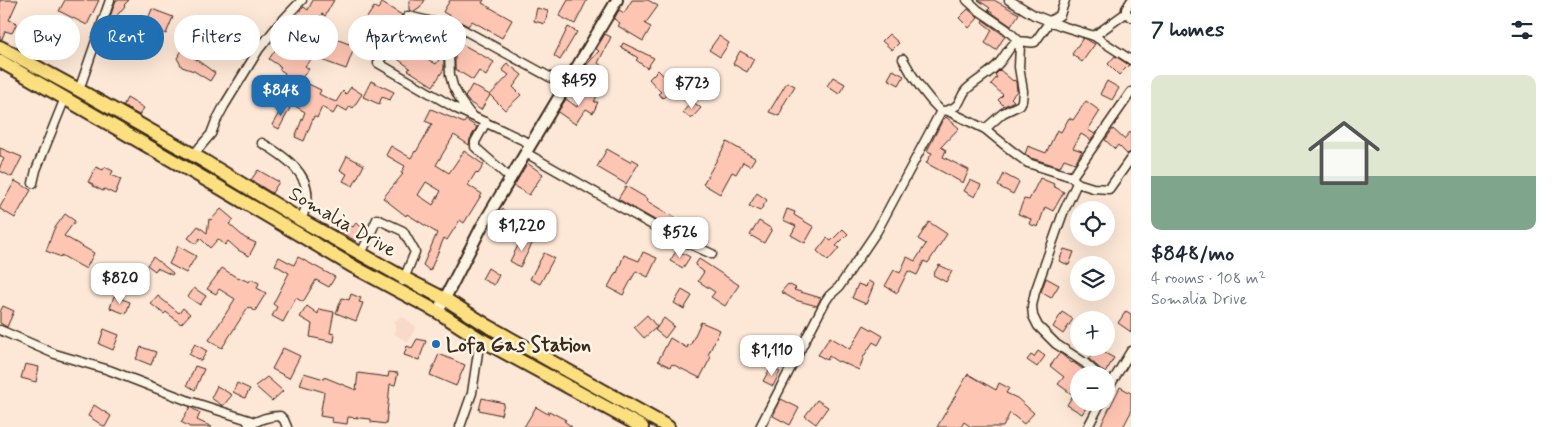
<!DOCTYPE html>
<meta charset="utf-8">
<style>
:root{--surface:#fff;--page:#f6f6f7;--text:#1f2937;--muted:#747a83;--line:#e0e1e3;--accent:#1f6fb2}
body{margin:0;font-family:Mynerve,sans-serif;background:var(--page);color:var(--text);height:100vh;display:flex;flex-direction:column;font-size:19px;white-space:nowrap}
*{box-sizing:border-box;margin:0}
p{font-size:16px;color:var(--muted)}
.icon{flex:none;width:28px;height:28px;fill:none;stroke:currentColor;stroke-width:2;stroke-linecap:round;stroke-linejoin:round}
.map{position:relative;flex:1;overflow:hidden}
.drawer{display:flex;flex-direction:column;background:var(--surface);width:425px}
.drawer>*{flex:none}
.banner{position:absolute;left:15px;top:15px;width:475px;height:45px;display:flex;gap:10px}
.buttons{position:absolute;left:1070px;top:201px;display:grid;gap:10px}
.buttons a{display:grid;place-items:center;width:45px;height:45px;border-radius:50%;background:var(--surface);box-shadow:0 5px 20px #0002;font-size:25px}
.price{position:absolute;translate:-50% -42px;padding:0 11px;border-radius:10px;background:#fff;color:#222;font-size:16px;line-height:32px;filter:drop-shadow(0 1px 2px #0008)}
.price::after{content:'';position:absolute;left:50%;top:30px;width:15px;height:11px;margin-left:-8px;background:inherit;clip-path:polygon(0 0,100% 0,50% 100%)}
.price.current{background:var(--accent);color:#fff}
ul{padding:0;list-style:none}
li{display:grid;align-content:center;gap:10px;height:265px;padding:0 20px}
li+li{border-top:1px solid var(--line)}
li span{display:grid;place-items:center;height:155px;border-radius:10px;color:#555}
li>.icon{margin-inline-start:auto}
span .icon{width:90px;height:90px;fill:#fffc;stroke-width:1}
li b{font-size:21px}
h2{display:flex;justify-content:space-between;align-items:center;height:60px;padding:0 20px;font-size:21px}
.pill{padding:0 18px;border-radius:22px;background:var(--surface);box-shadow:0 5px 20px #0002;font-size:18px;line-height:45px}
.pill.current{background:var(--accent);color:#fff}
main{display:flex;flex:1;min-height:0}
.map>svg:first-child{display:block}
.built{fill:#f9d9c9}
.building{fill:#fec5b3;stroke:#3b2a1e;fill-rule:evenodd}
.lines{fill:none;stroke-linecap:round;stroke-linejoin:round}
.minor-casing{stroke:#3b2a1e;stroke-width:11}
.tertiary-casing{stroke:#3b2a1e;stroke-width:14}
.primary-casing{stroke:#3b2a1e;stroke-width:16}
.minor{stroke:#fcf5e5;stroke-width:8}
.tertiary{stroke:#fcf5e5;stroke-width:10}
.primary{stroke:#fce080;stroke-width:12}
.poi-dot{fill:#1f6fb2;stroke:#fcf5e5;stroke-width:2}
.labels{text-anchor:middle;stroke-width:5;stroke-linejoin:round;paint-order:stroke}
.street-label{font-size:20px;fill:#3b2a1e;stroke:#fcf5e5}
.poi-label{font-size:20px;font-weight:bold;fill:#3b2a1e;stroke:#fcf5e5;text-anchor:start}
</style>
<main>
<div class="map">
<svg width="1131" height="427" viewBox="0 0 1131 427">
<rect width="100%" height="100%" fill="#fde7d6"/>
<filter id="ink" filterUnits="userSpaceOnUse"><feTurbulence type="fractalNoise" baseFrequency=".02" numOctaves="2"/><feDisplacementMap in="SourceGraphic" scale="10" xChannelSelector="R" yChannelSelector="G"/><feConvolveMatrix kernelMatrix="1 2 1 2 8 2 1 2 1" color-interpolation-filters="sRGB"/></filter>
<g filter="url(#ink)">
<path class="built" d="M402,316L416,327L408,342L395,334V321Z"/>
<path class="building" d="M0,0H18L9,20L17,23L12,33L5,31L2,39H0Z
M65,0H99L87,25L59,11Z
M116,0H129L124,5L125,6L113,20L110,17Z
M313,0H334L325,16L322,14L308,30L333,45L336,39L349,44L364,18L366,19L374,7L378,9L382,3L402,15L375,58L355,46L346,69L313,57L305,66L309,69L300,80L321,90L319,94L331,100L336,102L343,91L346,94L351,87L362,94L353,108L350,106L347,111L338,106L333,114L322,107L317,118L314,116L304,141L295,137L305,112L295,106L300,96L294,93L297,86L284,75L285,73L279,69L281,67L269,59L283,39L294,18L293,17L304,7L308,10Z
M409,0H425L420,8L414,12L409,10Z
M450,0H484L482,3L512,20L502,38L472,21L468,26L443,12Z
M568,0H587L575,24L559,16Z
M632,0H648L658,6L645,24L651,27L643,41L618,26L620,23L614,19L619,10L624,13Z
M978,0H994L1019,14L1011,26L988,10L990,8Z
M537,8L548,11L545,24L534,21Z
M152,9L173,17L166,34L145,26Z
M968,9L978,18L969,28L959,18Z
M207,17L217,26L206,36L202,32L191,42L188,39Z
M983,20L1005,36L996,50L985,43L992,30L982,22Z
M232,22L241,25L235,44L223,60L211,51L216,43L219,46L225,37L228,27Z
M568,27L577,32L560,60L554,56Z
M605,34L611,37L598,63L602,66L596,73L594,71L583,86L576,82L584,68L599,51L596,49Z
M889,34L899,43L892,50L882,41Z
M719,36L729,43L720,57L709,50Z
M1083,38L1095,44L1082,62L1072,54Z
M398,42L417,57L419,54L436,64L441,57L444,59V69L433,86L408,70L410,68L391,54Z
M623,43L654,58L647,68L636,60L638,58L621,47Z
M462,44L494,62L486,76L479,71L473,80L455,69V57Z
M183,49L194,51L198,54L194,58L215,73L210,81L194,71L182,67L177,58Z
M740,51L754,59L747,72L733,64Z
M1115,56L1129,65L1119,75L1108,64Z
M507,63L522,75L513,87L521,95L505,110L490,95L509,75L502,70Z
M658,70L675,87L663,98L658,94L661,92L649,79Z
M893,70L904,76L899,85L888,79Z
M1000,70L1013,81L1014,80L1016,82L1017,91L1011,98L1014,101L1004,106L998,100L1003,95L991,84L997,77L995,75Z
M833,77L845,84L839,94L827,86Z
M371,81L394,92L390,100L382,97L379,104L363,97Z
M1107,81L1119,88L1112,100L1100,94Z
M787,82L795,86L782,107H783L779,116L769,112Z
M472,85L490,95L481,110L469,102L465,97Z
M585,90L597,96L594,102H598L593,113L586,109L575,124L558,112L566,99L577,107Z
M127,98L144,108L139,115L123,106Z
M692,101L701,108L691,119L683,112Z
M1086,101L1100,111L1088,130L1095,134L1091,140L1081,134L1073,148L1082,151L1075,163L1064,159L1060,167L1031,158L1025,154L1028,146L1046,153L1057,130L1061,132L1069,118L1073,120Z
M284,104L290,108L279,129L272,125Z
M431,109L464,123L466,120L477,127L470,139L469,145L454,135L436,165L449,173L464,151L484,165L478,174L476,172L468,185L482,194L464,223L460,220L447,240L444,238L430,271L423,265L437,233L407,214L406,216L383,198L403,174L401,173L405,166L386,155L391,146L411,158L415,151L416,152L432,124L425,121ZM426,182L441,191L433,205L418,195Z
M946,117L959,128L941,147L946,150L943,157L969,170L963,183L926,163L932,153L927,151L942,121Z
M1113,129L1124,139L1131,131V152L1127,154L1118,145L1115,149L1105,140Z
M727,142L755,158L750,166L743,162L736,174L732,172L720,194L703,184Z
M0,148L22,157L12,177L0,171V166L4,159L0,156Z
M607,149L630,162L632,159L639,163L626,184L597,167Z
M347,156L364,165L353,186L343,181L347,174L340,170Z
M527,163L543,174L529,195L514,186Z
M96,167L103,170L105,167L113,171L111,175L121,179L115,194L104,189L103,191L93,186V184L88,182Z
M258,170L279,182L272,193L251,180Z
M1004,174L1019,182L1013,194L998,186Z
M1040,178L1054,184L1053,186L1064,192L1053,211L1045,207L1038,227L1029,224L1031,219L1018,214L1024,199L1029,200Z
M970,180L981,185L975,197L964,191Z
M15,181L31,190L15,218L0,209V207Z
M626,186L648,199L647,201L675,218L669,228L618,199Z
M757,193L767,200L760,211L749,206Z
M221,209L234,220L229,224L245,238L256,243L249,256L238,250L228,241L225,245L218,239L210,248L200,238L196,244L188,238L198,226L207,233L209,219L211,220Z
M502,209L522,220L512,236L501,230L499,234L490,228Z
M787,209L795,212L794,215L814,227L805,243L791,235L796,226L783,220Z
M65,214L75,221L64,236L94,253L86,269L61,255V257L46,251L54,229Z
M339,219L353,227L356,223L365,229L356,241L334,229Z
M759,221L772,229L764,243L750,235Z
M929,222L947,234L928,263L924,261L917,275L908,271L897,293L885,286L894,270L900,273L907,257L915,261L926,244L918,239Z
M843,229L848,234L836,246L839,248L828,261L817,251L827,238L831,241Z
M523,236L533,242L520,267L510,261Z
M178,246L196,256L186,273L169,264Z
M1064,249L1074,252L1069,265L1059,261Z
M677,250L690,257L683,268L670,261Z
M643,252L657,258L648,277L636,271L623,295L608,287L616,272L617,273L624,255L639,261Z
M544,253L554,258L540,284L530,279Z
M153,257L173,273L172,275L157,268L155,271L147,265Z
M279,257L294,265L298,257L335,277L329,287L316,280L303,302L296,298L283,322L272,316L277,307L273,304L289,273L275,265Z
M699,259L739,285L725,306L711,297L715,292L698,281L704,272L695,265Z
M939,265L952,271L946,282L933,275Z
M222,268L239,279L240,278L249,282L251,279L259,283L257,288L266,293L255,311L248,307L222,348L209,340L235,299L219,289L216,294L207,289Z
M488,268L499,275L494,285L482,279Z
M1046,278L1059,285L1051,298L1041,292Z
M868,281L874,284L866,304L852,298L858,284L866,287Z
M788,284L796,288L794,290L821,298L817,306L795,300L781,292Z
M194,288L206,296L200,305L188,297Z
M682,290L692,296L684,309L674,303Z
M351,294L361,298L359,302L363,303L356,321L336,313L342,298L349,300Z
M114,296L130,302L126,314L110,308Z
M158,296L179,313L183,308L190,314L181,324L166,312L164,314L151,304Z
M3,306L14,311L7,327L0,323V312Z
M307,306L318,314L319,309L334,312L330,333L335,334L334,342L310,337L312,324L300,317Z
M1126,311L1131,314V332L1118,323Z
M1062,312L1073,319L1063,334L1053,327Z
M647,315L657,327L644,338L634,327Z
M664,318L674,326L665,338L655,330Z
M701,322L720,330L708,355L711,357L700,378L672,364L670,367L658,361L670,338L687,348L688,345L690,346Z
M864,325L883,336L878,345L873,342L864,356L859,370L839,361L838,362L829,356L827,360L818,355L830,337L850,349Z
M104,329L119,335L113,350L99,344Z
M417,339L426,341L419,360L404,355L407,346L412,348Z
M195,344L207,351L201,361L189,354Z
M141,347L156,352L151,365L136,359Z
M283,348L300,356L289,378L272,369Z
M1096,348L1114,358L1105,373L1089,359Z
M1038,351L1045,356L1037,367L1027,360L1031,355L1034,357Z
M1060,353L1072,363L1073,362L1084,370L1079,375V402H1090L1082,414L1067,405L1073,395L1058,384L1064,377L1050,366Z
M439,354L465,365L456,386L430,375Z
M25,364L39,367L36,382L21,378Z
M195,366L204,369L195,390L187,385Z
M771,367L780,372L773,386L763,381Z
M389,372L398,373L395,385L390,384L386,424L371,422V419L348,417L347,424L331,422L332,418L320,416L324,392L300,385L304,373L324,379V377L356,390L358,373L388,377Z
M968,374L996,390L999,383L1009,388L1006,393L1017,398L1034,413L1024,424L1010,413L1003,427H971L964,422L961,427H937Z
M267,377L283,391L272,401L255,386Z
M237,383L250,389L245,398L233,392Z
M217,386L232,395L223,406L211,398Z
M1120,387L1131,393V412L1123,427H1100Z
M482,398L504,403L501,415L479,410Z
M781,399L799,408L790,425L773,416Z
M817,400L828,407L816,424L805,416Z
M94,405L111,416L105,427L88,416Z
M190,407L200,413L197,420L212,427H190L181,422Z
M536,407L548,414L549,411L566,420L564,421L572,427H524Z"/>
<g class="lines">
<defs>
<path id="minor" d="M967,0L978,10L1006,29L1019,41L1020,45L1019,67L1023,91L1022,101L1020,105L1003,113L985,129
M1009,0L1034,15L1062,26L1094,36L1131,60
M1131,1L1126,9V13L1131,17
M462,29L449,55L450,75L453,86L462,103L471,115
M1094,36L1126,13
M903,59C913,78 925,96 941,111
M79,90L110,0
M948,111L985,129L1012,151L1028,163L1072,177
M486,122L475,142V147L510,178
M262,143C283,155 311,174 307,201C307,207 303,214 301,220
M531,144L457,109L378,63L408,16L462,29L566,86
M526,153L668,234L712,254
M193,155L211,134L216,121L224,106L259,49L279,24L302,0
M33,183L36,170L65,98
M1077,183L1093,188L1109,189L1131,158
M361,254L377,219L403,231L415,252L403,281
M0,330L55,354L109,370L189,401L255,422
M1098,375L1085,363L1056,344L1038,326L1033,316L1032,306L1035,292L1063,213L1077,183L1072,177L1131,92
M1106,392L1131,351
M248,427C257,420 269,416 280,416L284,420L287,427
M460,427L472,393L480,339
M760,427L825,302L829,296L839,287L877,231L941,111C947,111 951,110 956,106C961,102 961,95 966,90C976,80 990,74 999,63C1004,58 1011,44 1016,42C1022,39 1029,44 1035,42L1050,21L1060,15L1065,0
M1088,427L1101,402"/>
<path id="tertiary" d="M438,312L482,226L617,0"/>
<path id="primary" d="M0,47L79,90L204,161L301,220L404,278L445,299L488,326L668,427
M0,61L217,186L354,267L438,312L480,339L642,427"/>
</defs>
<use href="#minor" class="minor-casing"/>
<use href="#tertiary" class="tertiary-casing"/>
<use href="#primary" class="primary-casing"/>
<use href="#minor" class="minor"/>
<use href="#tertiary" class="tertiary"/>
<use href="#primary" class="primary"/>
</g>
</g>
<circle class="poi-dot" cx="436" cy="344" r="5"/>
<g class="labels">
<g class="street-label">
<text transform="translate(343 221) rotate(30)" y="7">Somalia Drive</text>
</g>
<g class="poi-label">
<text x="446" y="351">Lofa Gas Station</text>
</g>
</g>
</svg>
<div class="buttons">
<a><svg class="icon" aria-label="locate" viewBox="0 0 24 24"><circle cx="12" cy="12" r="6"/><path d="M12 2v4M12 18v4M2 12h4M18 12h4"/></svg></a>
<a><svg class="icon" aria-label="layers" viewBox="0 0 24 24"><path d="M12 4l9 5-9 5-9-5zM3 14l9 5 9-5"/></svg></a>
<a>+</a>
<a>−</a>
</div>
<b class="price" style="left:579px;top:107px">$459</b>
<b class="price" style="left:692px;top:110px">$723</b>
<b class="price current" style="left:281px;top:117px">$848</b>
<b class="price" style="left:522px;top:252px">$1,220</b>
<b class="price" style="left:680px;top:259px">$526</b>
<b class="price" style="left:120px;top:305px">$820</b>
<b class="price" style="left:772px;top:377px">$1,110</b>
<div class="banner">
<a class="pill">Buy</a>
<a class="pill current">Rent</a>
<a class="pill">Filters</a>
<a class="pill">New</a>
<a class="pill">Apartment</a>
</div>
</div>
<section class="drawer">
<h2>7 homes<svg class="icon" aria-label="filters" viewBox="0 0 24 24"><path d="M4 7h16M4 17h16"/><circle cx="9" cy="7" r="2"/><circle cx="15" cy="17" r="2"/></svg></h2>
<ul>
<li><span style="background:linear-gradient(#dfe7d0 65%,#7fa58c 0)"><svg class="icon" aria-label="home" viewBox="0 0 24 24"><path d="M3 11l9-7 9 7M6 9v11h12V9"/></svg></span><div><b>$848/mo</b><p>4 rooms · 108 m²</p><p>Somalia Drive</p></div></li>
</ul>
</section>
</main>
